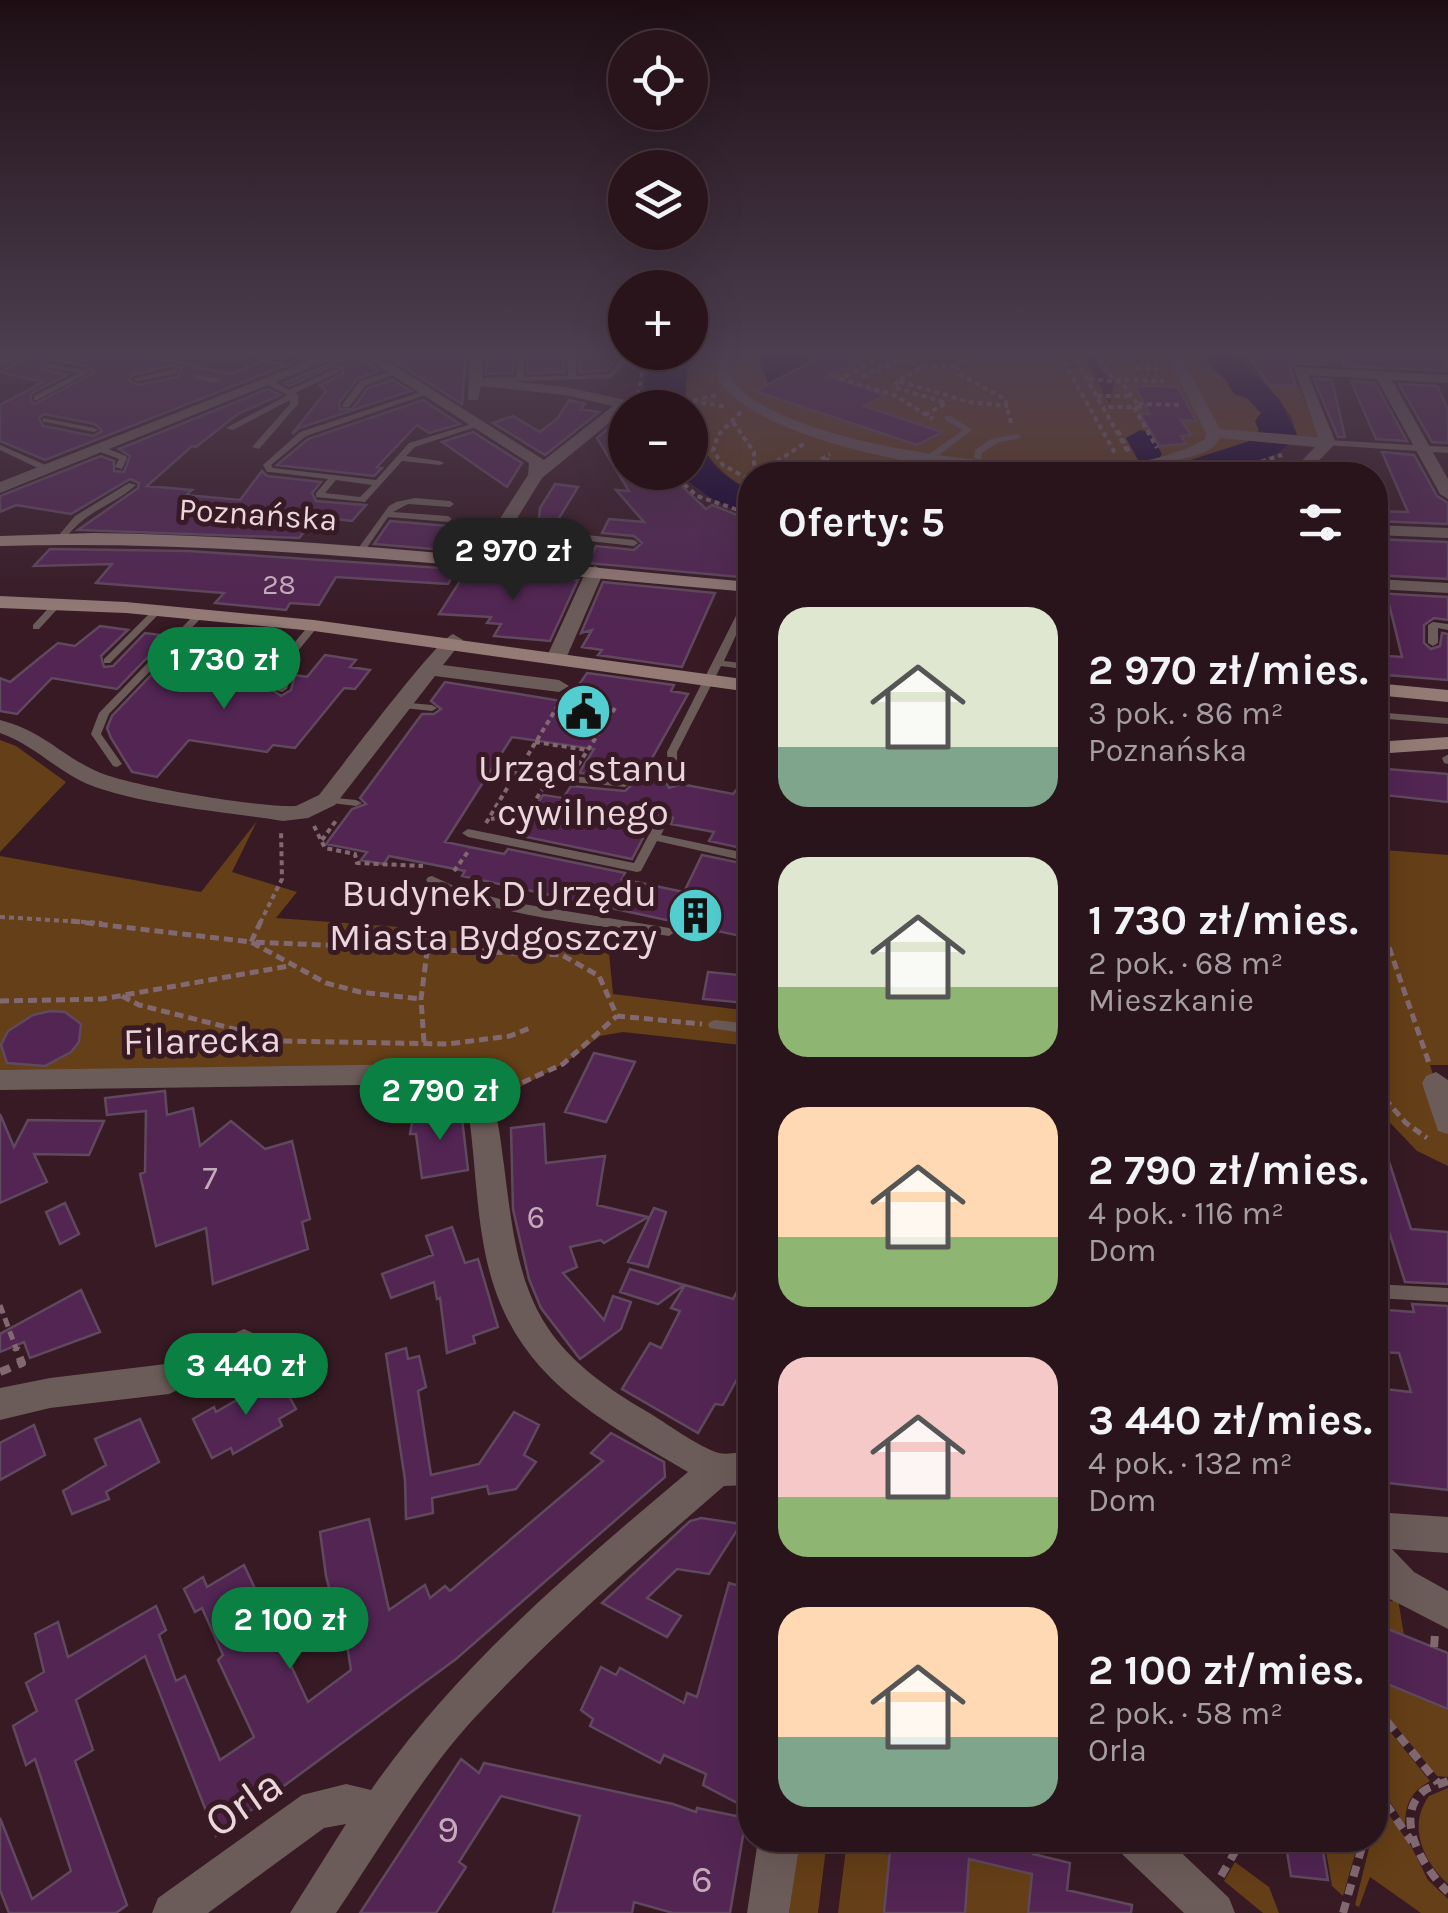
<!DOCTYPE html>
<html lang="pl">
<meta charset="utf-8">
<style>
:root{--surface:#29141b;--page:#311d24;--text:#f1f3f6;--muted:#a59ea3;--line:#45333a;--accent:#0b8043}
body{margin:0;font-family:Karla,sans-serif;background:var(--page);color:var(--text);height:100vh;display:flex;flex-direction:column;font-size:38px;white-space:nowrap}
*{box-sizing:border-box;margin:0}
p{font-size:32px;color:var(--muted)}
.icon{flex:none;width:55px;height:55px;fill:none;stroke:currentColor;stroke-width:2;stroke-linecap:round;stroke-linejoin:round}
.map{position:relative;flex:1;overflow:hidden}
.drawer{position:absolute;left:738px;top:462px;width:650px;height:1390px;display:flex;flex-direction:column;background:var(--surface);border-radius:40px;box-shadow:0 10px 40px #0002,0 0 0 2px var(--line)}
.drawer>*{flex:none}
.controls{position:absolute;left:608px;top:30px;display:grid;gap:20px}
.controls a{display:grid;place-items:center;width:100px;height:100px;border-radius:50%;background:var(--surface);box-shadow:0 10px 40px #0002,0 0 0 2px var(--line);font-size:50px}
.price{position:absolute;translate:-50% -85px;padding:0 22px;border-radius:35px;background:var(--accent);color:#fff;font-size:32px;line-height:65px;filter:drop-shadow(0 2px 5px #0008)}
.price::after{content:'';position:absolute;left:50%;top:60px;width:30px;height:22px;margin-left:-15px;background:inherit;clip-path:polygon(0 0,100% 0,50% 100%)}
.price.on{background:#222;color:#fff}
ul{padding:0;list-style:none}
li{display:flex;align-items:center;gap:30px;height:250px;padding:0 40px}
li span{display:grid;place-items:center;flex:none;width:280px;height:200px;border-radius:30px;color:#555}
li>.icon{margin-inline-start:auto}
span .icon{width:120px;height:120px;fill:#fffc;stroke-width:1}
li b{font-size:42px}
h2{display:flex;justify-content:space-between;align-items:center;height:120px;padding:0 40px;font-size:42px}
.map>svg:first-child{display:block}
.green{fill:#653f17}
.water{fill:#150034}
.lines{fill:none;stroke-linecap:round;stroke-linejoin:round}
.river{fill:#150034;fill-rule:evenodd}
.building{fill:#522553;stroke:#60485f;stroke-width:2.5;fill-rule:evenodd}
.path-far2{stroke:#826971;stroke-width:4;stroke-dasharray:5 4;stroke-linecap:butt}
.path-far1{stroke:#826971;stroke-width:5;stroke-dasharray:9 5;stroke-linecap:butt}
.path{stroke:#826971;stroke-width:8;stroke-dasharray:11 8;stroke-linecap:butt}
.service{fill:#6c5c59;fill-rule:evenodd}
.pedestrian{fill:#6c5c59;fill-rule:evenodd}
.minor{fill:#6c5c59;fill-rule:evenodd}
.secondary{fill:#947b76;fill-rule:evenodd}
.labels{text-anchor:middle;stroke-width:10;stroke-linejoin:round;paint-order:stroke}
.far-number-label{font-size:28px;fill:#c4aaba}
.far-street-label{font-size:32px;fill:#ead6dc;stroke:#371a24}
.number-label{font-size:32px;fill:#c4aaba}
.poi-label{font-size:38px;fill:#ead6dc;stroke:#371a24}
.street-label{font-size:38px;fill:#ead6dc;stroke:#371a24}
.near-number-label{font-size:38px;fill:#c4aaba}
.near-street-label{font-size:45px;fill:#ead6dc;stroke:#371a24}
</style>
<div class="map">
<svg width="1448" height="1913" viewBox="0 0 1448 1913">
<rect width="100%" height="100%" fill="#371a24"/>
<path class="green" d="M705,352H771L759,359L769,384L830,352H1082L1110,405L1114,382L1102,371L1092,352H1195L1226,380L1234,394L1247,398L1261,413L1255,421L1259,431L1250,441L1144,475H750V490C705,468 678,418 688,368Z
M1267,385L1299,386L1319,437L1297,435L1291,416Z
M0,740L16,746L66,782L0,852Z
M257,821L232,872L297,892L276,918L608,942L613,994L750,1011V1046L623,1032L600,1036L565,1063L518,1088L479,1083L0,1080V856L201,892Z
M1384,850L1448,855V1065H1430L1448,1123V1166L1417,1151L1375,1107V861Z
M1398,1599L1404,1635L1383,1628L1448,1709V1777L1437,1776L1375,1701V1614L1388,1602Z
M1375,1713L1430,1781C1410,1793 1406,1803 1405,1825L1375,1778Z
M1448,1788V1884C1423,1861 1407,1826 1429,1796Z
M1380,1802L1411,1846L1428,1880L1448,1899V1913H1421L1370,1877L1359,1907L1355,1905L1371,1840H1375Z
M799,1840H827L818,1913H789Z
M1324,1840H1359L1343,1896L1332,1886Z
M851,1845L890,1855L884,1913H838L846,1848Z
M969,1859L1032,1874L1028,1913H965Z
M1235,1862L1269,1887L1279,1913H1263L1224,1881Z"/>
<path class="water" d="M705,352L688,368L685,395L688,407H647L644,383L658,353Z
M771,352H830L768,384L759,359Z
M1195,352H1232L1280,400L1297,435C1272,473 1185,475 1144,475L1250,441L1259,431L1255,421L1261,413L1247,398L1234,394L1226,380Z
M690,413C702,453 711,471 750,490V518L712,499L677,473L690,472Z"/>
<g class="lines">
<path class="river" d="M1140,430L1150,432L1162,454L1158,460H1138L1126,438Z"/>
</g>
<path class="building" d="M35,352H130L230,374L262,361L287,365L45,460L0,441V405L43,382L0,372ZM45,359L87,366L94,373L34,404L30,400L32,393L67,375L41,369ZM173,365L181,369L178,377L138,385L129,380L132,375ZM44,414L95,424L102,431L93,436L43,426L39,418Z
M380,352H466L462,404Z
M488,352H563L564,372L528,373V363L518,358L513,361V373L486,374Z
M579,352H622L607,370L580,372Z
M830,352H874L829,376L885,395L864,406L942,432L917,445L755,391Z
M1254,352H1325L1328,365L1294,363L1290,368L1296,386L1269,385L1246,353Z
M1338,352H1448V371L1344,366Z
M353,354L379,371L357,379L339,403L340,409H352L368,388L392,380L411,391L299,428L292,434L326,391L320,385L343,374L344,369L332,366L289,386L284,383Z
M1314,379L1332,380L1345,437H1338Z
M1351,381L1375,383L1407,441L1376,439Z
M1399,384L1437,386L1448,409V443L1432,442Z
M1135,386L1178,387L1196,421L1181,420L1191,435L1181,436L1186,444L1159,446L1140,414H1150Z
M268,389L280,395L238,414L196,447L192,446L147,486L192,490L186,495L240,500L262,471L267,476L321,482L312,493L316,501L366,505L352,521L317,517L299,538L78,530L138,488L139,483L130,479L71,514L16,505L0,512V496L101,456L114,461V471L124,472L130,456L119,449Z
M423,400L460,424L429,433L417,425L377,467L382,468L374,476L277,465L308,439Z
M569,400L585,404L581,409L599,412L545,455L493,423L513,416L540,432L558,418Z
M625,425V472H667L706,509L712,505L750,520V578L588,563L596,546L634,550L642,543L634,536L602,533L609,519L644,522L616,490L629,491L597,438L611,426Z
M473,432L522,463L507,487L442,442Z
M1382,452L1414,455L1437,496L1448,503V524L1375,521V511L1408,512Z
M555,484L578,487L553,528L538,526L540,508Z
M390,521L448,526L454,523L484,525L468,552L374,544Z
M1375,539L1448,542V579L1375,575Z
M50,549L188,551L457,569L448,584L336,577L319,605L290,603L286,610L215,603L224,593L96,583L112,564L34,566Z
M467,570L562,579L578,580L550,641L494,636L501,624L487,623L491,617L439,614Z
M603,582L715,593L682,667L598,655L602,650L582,647L592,630L581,633Z
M1375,593L1448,597V620L1434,618L1424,625V643L1431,649L1440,646L1442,633L1448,634V680L1375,674V655L1402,657L1389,604L1375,601Z
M100,626L128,630L101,656L104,667L113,666L145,633L168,636L117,689L52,678L17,714L0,711V678L10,682L58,643L75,646Z
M325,655L356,660L350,667L370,670L355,689L344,688L295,748L273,745L267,752L189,740L157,777L132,772L111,738L107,728L112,716L154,672L238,682L248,670L278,673L274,691L281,696L291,690L295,675L307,677Z
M587,673L674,685L671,691L688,694L642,776L665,780L669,788L681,784L733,794L750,773V850L709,841L714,832L671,824L673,818L665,812L654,817L632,859L517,835L543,795L563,798L571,786L625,791L634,783L625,777L579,773L594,749L512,737L445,842L504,854L508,849L625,873L622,879L684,892L702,855L750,865V938L462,876L465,871L389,856L384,864L361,860L367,852L326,844L352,809L366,804L360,798L422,714H434L441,709L431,701L445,682L567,702Z
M1375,768L1448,774V802L1375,794Z
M708,972L750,976L746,1003L703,999Z
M50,1011L65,1012L81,1024L79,1042L71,1052L45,1066L7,1063L1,1045L8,1031L33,1015Z
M594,1053L635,1062L606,1122L565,1112Z
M165,1091L167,1115L193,1108L200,1146L231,1121L265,1149L292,1141L310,1219L302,1222L308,1249L213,1284L206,1228L156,1246L140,1174L145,1172L146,1111L107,1115L105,1098Z
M414,1112H455L462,1118L468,1170L422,1178L416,1134H410Z
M0,1114L14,1147L28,1120L104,1121L89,1155L34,1154L47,1182L0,1203Z
M544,1124L546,1163L605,1156L597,1205L648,1217L604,1243L601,1240L570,1247L577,1267L563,1273L604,1320L613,1296L631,1302L621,1329L580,1359L541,1308L529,1279L513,1209L511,1128Z
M1375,1131H1379L1411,1229L1448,1232V1284L1405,1282L1375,1187Z
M65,1203L79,1234L60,1244L46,1212Z
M654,1208L666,1212L648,1267L628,1262Z
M452,1227L465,1263L478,1259L498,1327L473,1336L475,1343L447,1353L440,1298L437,1299L434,1282L391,1298L382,1274L433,1255L426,1236Z
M750,1267V1355L723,1405L715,1404L698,1433L622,1389L650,1343L661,1348L680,1311L671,1308L685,1285L733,1299Z
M630,1269L684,1285L658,1304L620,1292Z
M81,1290L100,1332L30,1358L24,1342L0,1352V1334Z
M1412,1304L1448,1306V1490L1389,1483L1375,1437V1388L1411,1392L1399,1353L1380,1352L1375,1334V1309L1414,1312Z
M406,1348L408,1359L419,1356L426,1387L418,1391L431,1475L479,1464L514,1412L539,1425L524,1455L536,1462L516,1489L489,1494L487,1486L432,1498L433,1513L406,1519L405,1480L386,1354Z
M276,1372L296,1409L279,1419L282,1426L233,1454L231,1448L212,1458L193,1419L214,1407L216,1412L259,1387L256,1383Z
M140,1419L159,1462L106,1492L109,1499L72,1514L63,1491L106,1465L95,1439Z
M34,1425L45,1455L0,1480V1443Z
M611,1433L664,1462L665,1477L456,1659L216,1836L145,1656L76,1700L93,1750L75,1761L127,1905L116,1913H9L0,1890V1818L32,1899L71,1871L35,1759L26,1765L13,1726L37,1711L26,1683L44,1672L35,1634L58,1622L68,1657L156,1606L166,1630L159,1635L176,1681L185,1676L220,1760L254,1737L218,1660L223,1655L202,1608L195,1612L184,1589L203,1577L207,1587L244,1565L308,1702L351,1670L345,1632L341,1634L326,1576L320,1532L369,1519L389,1610L425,1585L430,1598L445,1586L450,1591L603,1461L591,1453Z
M701,1518L741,1524L709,1574L677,1569L647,1598L681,1616L667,1637L602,1603L690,1521Z
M729,1583L750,1589L747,1808L703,1785L706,1774L664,1755L660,1763L590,1726L593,1719L581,1710L601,1667L616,1675L620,1668L684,1703L687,1693L697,1697Z
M1383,1627L1448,1653V1709L1380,1681Z
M461,1759L479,1773L484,1763L673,1804L696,1812L697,1808L746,1818L730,1913H673L634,1902L632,1913H553L580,1816L501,1796L459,1862L466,1867L436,1913H360Z
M891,1840H1034L1033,1854L1070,1863L1067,1890L1132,1905L1131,1913H1028L1032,1874L969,1859L965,1913H884Z
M1285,1840H1321L1328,1880L1291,1876Z"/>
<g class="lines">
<path class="path-far2" d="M889,352L841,379L894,395L933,419
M1072,352L1128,452
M1094,352L1114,380L1164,381
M1070,355L1064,362L1116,455
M955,366H923L898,381L969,402L1008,406
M1136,368H1160
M877,372L901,360
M862,377L896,358L922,366
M1089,379L1121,382L1140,407H1104
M898,381L894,387L946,403L925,415
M638,395L644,364L652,352
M716,395L691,401L728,407
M1097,396H1132
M642,403L691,401
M1138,404L1179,405
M1134,407L1157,448
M741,412L718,435L713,451L723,465L750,480
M733,422L754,452V475
M1011,423L1005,399L959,374L956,363C988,349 1021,361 1054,352
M1118,431L1130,453
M827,458L831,475
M1259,463L1278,474
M853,469L869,475
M671,472L697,496L750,514
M766,475L770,466L805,443
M811,475L800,472L830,454
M844,475L862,463
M1218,475L1282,455
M535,742L587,750
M523,763L559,704
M578,765L617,705
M491,819L527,813L542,790
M486,823L509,785
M314,826L325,848L355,854L357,863L423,866
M322,840L338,818
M454,871L470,849
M1375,906L1381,923
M0,917L102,923
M260,923L282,879L281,830"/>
<path class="path-far1" d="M71,921L251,942L326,983L360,992L421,999
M261,921L251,942L562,955L599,976L617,1016L702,1024
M1380,921L1429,1063
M122,996L139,1005L282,1041L448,1044L510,1036L530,1028
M0,1001L102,999L289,966
M424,1042L421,999L427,952
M1375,1088L1406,1123L1427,1138
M497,1094L563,1064L617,1016
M0,1305L17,1351"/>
<path class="path" d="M0,1372L22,1363L16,1348
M1434,1647L1435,1634
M1375,1707L1438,1783
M1448,1781C1441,1784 1431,1786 1425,1790C1390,1816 1426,1872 1448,1892
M1375,1788L1412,1842
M864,1840L891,1847
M1221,1876L1239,1845L1248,1840
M1343,1913L1364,1840"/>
<path class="service" d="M278,352H290L322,362L318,364Z
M567,352H575L576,376L609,374L627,352H634L611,378L485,382L481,380L485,378L517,377L516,363L520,361L524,363V377L568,376Z
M44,363L86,370L90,372L37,400H34V396L79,373L44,367Z
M174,369H177V373L137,381L133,379Z
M334,369L341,371L295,393L298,395V404L259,449L252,447L290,404V400L233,430L226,428L288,395L264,383V379H270L289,390Z
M392,371L399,373L366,385L349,407H343L342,405L360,381Z
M198,375L221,380L217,382L195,379V375Z
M424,391L431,393L306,436L271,465L273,468L376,480L409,443L478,422L485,424L415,447L406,456L440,461L444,463L440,465L402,461L365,502L316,497V493L328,479L270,472H267L263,465L300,432ZM336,480L372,485L360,497L325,493Z
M945,416H951L972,430L931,461H925V457L963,430L945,420Z
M43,418L94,428L98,430L94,432L46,422H43Z
M1017,434L1021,436L1020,438L997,443L982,453L981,460L974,458L975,450L991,439Z
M0,445L50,467L51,469L44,471L0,450Z
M95,446H101L126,456L127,458L122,469L115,467L119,459L95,450Z
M129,483L136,485C111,507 86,510 65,539H59V535L75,516Z
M415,498L450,501L454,504L450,507L408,504L393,512L448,516L452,519L448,522L388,517L364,552H358L357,550L389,506L396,502Z
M501,526L634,540L638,543L634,546L498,531L497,529Z
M58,600L61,601V605L39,629H33V625L55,601Z
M744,600H750V605L724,661L750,664V670L721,666L677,752L678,782L677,784H669L667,752Z
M157,608L160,609V613L110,663H104V659L154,609Z
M200,611L203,612V616L109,714L101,734L122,764L117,767L113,766L91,734L99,713L197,612Z
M314,622L319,625L298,651L287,689L282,692L278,691L277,689L288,650L311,623Z
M1433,622L1448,624V630L1438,628V643L1433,646L1428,643V625Z
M399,702L432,705L437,708L432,711L395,707L394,705Z
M1375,712L1448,718V724L1375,718Z
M749,733L750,739L745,738L744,736Z
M1447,755H1448V764L1444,763L1442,758Z
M505,770L625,781L630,784L625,787L501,775L500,773L501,771Z
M327,797L356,800L362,803L356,806L323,802L321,800L323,798Z
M663,815L669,819L661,835L750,854V862L657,841L641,871L637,872L468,837L462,833L468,829L634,863L657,819Z
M432,876L456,887L511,902L669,928L675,932L669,936C589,923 501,919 428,883L426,880L428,877Z
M715,1020L750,1024V1034L710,1028L708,1025L710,1022Z
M1375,1284L1448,1288V1302L1375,1298Z"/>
<path class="pedestrian" d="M1328,440L1448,447V453L1324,445V441Z"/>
<path class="minor" d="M14,352H32L0,368V359Z
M331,352H350L0,493V482Z
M356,352H373L544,460L613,406L565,395L481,386L478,400H468L470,352H484L482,378L565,387L626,400L630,406L542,478L492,559L483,564L474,559L528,475L529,463Z
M721,352H735L731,379C783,449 1034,472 1118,465C1144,463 1182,453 1205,439L1206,433L1165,352H1179L1220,429L1318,437L1294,367L1448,375V383L1392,380L1448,479V499L1440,494L1377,379L1308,375L1336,443L1305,475H1288L1315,447L1220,438C1212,454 1191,456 1174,461C1158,465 1140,473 1123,475C1032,487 771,457 717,379Z
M1375,525L1448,528V538L1375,535Z
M595,566L604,571L568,654L565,658H551L548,654L586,571Z
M1375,579L1448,583V593L1375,589Z
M453,634L463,640L443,665L559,680L569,686L559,692L435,676L335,805L308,818L283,821C228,812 126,804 79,780C51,765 31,744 0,733V720C43,731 59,754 96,771C128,786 260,808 296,806L319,795C340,769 436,640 453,634Z
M427,1064L474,1073C498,1100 499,1130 504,1165C519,1291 531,1344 646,1411C665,1422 698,1447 719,1453C728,1455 741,1452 750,1451V1485L724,1486C641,1558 558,1629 483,1709C425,1769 383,1844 336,1913H290L346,1824L324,1828L208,1913H152L158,1898L302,1795L346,1784L371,1790C458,1665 573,1569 688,1472C588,1412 507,1372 484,1247C476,1204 475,1160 469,1116C464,1090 451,1088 427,1084L0,1090V1070Z
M1436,1072L1448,1080V1134L1438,1131L1422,1083L1426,1076Z
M244,1329L255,1334L260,1344L255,1354L169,1394L50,1408L0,1420V1388L50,1378L166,1364Z
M1375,1512L1448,1517V1553L1392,1549L1414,1572L1448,1591V1629L1388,1598L1375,1584Z
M758,1840H800L789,1913H747Z
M1117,1840H1168L1229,1898L1235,1913H1184L1123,1855Z"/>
<path class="secondary" d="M94,533C314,536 531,563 750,582V592C500,571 252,539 0,546V536Z
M0,596L126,602L314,620L750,680V692L314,631L126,613L0,608Z
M1375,683L1448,690V702L1375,695Z
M1448,737V749L1375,754V742Z"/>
</g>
<linearGradient id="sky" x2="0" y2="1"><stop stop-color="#1e0e14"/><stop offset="0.57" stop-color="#4d3e50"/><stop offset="1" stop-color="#4d3e50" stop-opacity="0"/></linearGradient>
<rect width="1448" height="620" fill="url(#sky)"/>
<defs>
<symbol id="civic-disc" viewBox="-11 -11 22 22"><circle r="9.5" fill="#52cdd0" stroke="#371a24"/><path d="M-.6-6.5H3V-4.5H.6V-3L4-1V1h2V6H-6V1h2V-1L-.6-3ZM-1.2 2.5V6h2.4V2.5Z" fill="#111"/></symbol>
<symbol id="building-disc" viewBox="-11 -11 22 22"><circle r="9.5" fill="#52cdd0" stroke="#371a24"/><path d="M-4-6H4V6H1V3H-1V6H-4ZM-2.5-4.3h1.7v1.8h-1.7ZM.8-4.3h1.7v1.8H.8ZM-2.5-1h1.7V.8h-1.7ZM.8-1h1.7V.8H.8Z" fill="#111"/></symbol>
</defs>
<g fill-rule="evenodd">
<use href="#civic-disc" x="552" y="680" width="63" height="63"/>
<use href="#building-disc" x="664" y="884" width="63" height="63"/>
</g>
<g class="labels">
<g class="far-number-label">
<text x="279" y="594">28</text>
</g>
<g class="far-street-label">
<text transform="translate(258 514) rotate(4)" y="11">Poznańska</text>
</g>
<g class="number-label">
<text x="210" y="1189">7</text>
<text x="536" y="1228">6</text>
</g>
<g class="poi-label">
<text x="583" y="781">Urząd stanu<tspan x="583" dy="44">cywilnego</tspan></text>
<text x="657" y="906" text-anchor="end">Budynek D Urzędu<tspan x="657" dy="44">Miasta Bydgoszczy</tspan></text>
</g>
<g class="street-label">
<text transform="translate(202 1040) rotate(-1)" y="13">Filarecka</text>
</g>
<g class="near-number-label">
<text x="448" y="1842">9</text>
<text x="702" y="1892">6</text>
</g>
<g class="near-street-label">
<text transform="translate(243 1802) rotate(-35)" y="16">Orla</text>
</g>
</g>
</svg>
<div class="controls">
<a><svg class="icon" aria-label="locate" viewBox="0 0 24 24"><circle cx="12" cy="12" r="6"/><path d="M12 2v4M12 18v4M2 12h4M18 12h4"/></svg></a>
<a><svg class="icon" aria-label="layers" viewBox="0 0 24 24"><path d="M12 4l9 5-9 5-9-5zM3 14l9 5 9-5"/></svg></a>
<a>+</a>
<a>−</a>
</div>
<b class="price on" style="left:513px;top:603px">2 970 zł</b>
<b class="price" style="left:224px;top:712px">1 730 zł</b>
<b class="price" style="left:440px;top:1143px">2 790 zł</b>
<b class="price" style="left:246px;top:1418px">3 440 zł</b>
<b class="price" style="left:290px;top:1672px">2 100 zł</b>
<section class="drawer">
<h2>Oferty: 5<svg class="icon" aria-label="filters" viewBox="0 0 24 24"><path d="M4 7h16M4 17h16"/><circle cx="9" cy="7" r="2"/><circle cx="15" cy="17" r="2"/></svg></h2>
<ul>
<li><span style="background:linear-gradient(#dfe7d0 70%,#7fa58c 0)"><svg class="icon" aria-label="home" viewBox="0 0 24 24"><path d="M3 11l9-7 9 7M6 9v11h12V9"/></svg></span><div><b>2 970 zł/mies.</b><p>3 pok. · 86 m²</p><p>Poznańska</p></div></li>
<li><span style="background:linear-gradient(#dfe7d0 65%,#8fb573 0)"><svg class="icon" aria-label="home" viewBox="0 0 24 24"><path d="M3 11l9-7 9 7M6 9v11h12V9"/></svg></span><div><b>1 730 zł/mies.</b><p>2 pok. · 68 m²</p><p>Mieszkanie</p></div></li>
<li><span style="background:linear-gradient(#ffd9b3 65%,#8fb573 0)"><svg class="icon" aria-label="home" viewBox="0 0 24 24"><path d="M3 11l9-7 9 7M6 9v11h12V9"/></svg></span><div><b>2 790 zł/mies.</b><p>4 pok. · 116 m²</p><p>Dom</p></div></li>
<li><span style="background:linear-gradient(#f6c9c9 70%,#8fb573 0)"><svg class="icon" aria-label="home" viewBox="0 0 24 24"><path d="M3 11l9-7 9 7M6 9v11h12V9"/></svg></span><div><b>3 440 zł/mies.</b><p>4 pok. · 132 m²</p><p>Dom</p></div></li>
<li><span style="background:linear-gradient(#ffd9b3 65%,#7fa58c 0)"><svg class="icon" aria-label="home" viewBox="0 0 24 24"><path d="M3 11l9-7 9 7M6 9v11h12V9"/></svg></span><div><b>2 100 zł/mies.</b><p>2 pok. · 58 m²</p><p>Orla</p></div></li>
</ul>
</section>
</div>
